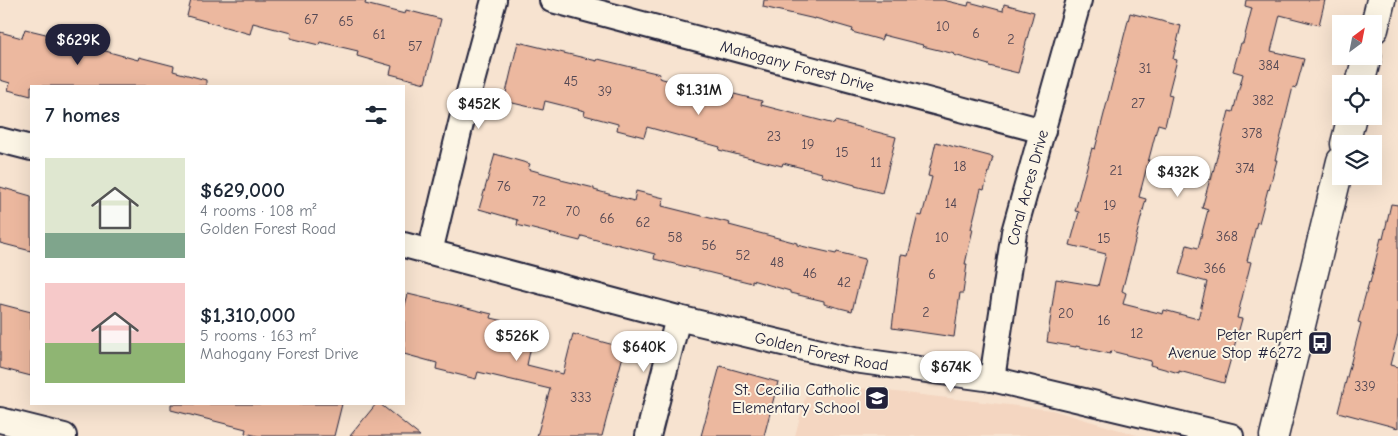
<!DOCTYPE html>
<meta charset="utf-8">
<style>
:root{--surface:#fff;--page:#f6f6f7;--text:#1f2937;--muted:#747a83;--accent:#22223b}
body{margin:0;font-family:"Comic Neue",sans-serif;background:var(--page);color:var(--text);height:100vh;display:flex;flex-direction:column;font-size:19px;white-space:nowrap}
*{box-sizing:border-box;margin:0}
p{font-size:16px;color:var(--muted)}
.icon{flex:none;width:28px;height:28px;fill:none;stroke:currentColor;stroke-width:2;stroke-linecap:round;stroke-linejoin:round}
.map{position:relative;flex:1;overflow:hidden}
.sheet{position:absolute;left:30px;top:85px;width:375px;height:320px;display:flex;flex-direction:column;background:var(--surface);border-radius:0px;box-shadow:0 5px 20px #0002}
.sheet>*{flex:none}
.needle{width:32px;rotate:32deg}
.tools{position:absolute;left:1332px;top:15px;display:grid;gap:10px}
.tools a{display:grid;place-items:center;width:50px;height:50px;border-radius:0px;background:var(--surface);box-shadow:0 5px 20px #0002;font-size:25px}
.price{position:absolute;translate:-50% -42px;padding:0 11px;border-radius:18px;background:#fff;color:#222;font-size:16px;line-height:32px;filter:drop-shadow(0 1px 2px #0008)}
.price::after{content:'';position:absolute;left:50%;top:30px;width:15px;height:11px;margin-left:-8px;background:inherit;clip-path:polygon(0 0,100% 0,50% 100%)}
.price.selected{background:var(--accent);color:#fff}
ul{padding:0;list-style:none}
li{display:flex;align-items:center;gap:15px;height:125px;padding:0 15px}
li span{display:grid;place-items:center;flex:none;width:140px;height:100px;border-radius:0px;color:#555}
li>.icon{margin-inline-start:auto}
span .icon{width:60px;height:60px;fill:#fffc;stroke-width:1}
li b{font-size:21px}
h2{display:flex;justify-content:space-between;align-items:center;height:60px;padding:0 15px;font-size:21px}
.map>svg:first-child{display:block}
.built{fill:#f4d6c1}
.building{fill:#ecb89f;stroke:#22223b}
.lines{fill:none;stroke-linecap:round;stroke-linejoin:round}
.street-casing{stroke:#22223b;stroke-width:28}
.secondary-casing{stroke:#22223b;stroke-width:31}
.street{stroke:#fcf5e5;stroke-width:24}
.secondary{stroke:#fcf5e5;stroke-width:28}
.labels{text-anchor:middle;stroke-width:4;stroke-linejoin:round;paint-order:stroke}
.number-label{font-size:14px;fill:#544854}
.street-label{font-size:16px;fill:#22223b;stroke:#fcf5e5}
.poi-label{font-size:16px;fill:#22223b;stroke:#fcf5e5;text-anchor:end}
</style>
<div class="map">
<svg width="1398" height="436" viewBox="0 0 1398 436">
<rect width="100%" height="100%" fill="#f7e3d0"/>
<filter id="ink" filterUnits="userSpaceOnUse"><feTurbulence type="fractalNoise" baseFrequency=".02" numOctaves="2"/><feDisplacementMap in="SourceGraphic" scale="10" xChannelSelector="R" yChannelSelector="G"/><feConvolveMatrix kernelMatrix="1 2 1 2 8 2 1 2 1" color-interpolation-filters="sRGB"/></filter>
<g filter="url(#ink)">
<path class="built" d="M809,382L1052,410L1140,436H795Z"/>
<path class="building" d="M191,0H366L365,4L405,14L406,10L441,19L425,83L390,74L392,66L357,56L358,51L320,42L319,45L290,38L291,33L253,23L250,34L187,16Z
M764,0H943L968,6L969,2L1003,11L1004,4L1034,12L1018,73L989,66V65L954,55L955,54L922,46L923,45L883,35L881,40L852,32L853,29L815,18V19L763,7Z
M1246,0H1325L1319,25L1280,15L1271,51L1304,59L1296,88L1293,87L1275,160H1277L1269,190L1268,189L1259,223L1257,222L1247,261L1251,262L1237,318L1242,319L1224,383L1179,371V373L1150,365L1151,361L1111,351L1110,354L1076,346V347L1047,342L1056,279L1098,286L1106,254L1070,245L1079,212L1075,211L1092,148L1095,149L1130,13L1181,26L1173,59L1177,60L1168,95L1172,96L1165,126L1158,124L1139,197L1146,199L1122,291L1126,293L1123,304L1163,314L1164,310L1198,319L1207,282L1179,274L1187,245L1198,248L1208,210L1202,208L1210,179L1211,180L1229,111L1233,112L1243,74L1233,71L1241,43H1243L1252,8L1245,6Z
M25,29L54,36L53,39L98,51V49L138,60L139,57L174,66L173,71L206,80V86H31V96L8,90L10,83L0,80V32L22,38Z
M518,42L597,61L598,59L660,74L659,78L733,98L734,94L762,101L761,105L834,124L835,121L896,137L882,193L855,186V185L821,176L822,173L783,163L782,166L719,150L720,147L647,127L644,137L617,130L618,124L584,115L585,111L545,101L543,110L504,101Z
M936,142L993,157L984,190L981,189L971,229H973L965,264H967L963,293H960L954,337L892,328L901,255L908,256L918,215L922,216L932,177L928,176Z
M495,154L530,164L528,169L561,178V180L594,188V190L634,201L636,191L664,198L662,206L730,223L729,225L797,243V245L836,254L837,252L865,259L852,311L824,304V301L790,293V291L752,280V283L654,259L655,254L616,244L615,245L582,236L580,241L517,225L518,220L479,209Z
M0,187L31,196V251L0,243Z
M1391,204L1398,205V334L1390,365L1398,367V428L1338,412L1361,323L1358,322L1369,282L1370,283L1381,238L1383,239Z
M408,294L492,314L491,318L535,328L527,365L563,374L573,334L625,348L602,436H537L550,389L478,372L476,379L436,369L437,363L404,354V309Z
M0,304L31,312V376L0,368Z
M720,366L778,382L764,436H701Z
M171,404H342L334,436H258L245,433L246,429L171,410Z
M376,404H380L420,436H350Z"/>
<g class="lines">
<defs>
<g id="street">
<path id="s1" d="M552,0L1043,131"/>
<path d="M0,140L31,148"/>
<path id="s2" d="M404,245L678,318L854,360L992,379L1231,436"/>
<path d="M430,252L464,111L494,0"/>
<path id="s3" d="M992,379L1014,232L1079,0"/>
<path d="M0,420L64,436"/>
<path d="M648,436L678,318"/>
</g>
<path id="secondary" d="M1374,29L1381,0
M1360,84L1367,56
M1345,144L1352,116
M1274,436L1341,161"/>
</defs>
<use href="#street" class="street-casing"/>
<use href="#secondary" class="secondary-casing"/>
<use href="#street" class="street"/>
<use href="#secondary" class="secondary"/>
</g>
</g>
<defs>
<symbol id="bus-square" viewBox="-11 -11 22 22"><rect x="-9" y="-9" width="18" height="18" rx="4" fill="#22223b" stroke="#fcf5e5"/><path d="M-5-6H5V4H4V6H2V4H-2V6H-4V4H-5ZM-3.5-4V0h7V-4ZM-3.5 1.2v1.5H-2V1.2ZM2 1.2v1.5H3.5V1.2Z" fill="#fff"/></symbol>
<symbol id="school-square" viewBox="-11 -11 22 22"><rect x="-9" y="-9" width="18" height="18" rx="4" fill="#22223b" stroke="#fcf5e5"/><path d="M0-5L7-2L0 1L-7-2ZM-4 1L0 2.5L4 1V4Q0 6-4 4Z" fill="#fff"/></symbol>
</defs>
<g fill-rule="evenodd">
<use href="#bus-square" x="1306" y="329" width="28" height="28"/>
<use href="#school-square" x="863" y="384" width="28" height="28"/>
</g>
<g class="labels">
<g class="number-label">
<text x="311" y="24">67</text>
<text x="346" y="26">65</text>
<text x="943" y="31">10</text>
<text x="976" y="38">6</text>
<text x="379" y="39">61</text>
<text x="1011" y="44">2</text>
<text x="415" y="51">57</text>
<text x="1269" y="70">384</text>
<text x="1145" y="73">31</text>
<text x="571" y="86">45</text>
<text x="605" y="96">39</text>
<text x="1263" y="105">382</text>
<text x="1138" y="108">27</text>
<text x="1252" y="138">378</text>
<text x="774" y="141">23</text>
<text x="808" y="149">19</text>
<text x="842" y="157">15</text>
<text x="876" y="167">11</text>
<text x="960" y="171">18</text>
<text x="1245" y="173">374</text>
<text x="1116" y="175">21</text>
<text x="504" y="191">76</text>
<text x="539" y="206">72</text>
<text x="951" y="208">14</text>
<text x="1110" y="210">19</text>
<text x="573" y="216">70</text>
<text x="607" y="223">66</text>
<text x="643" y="227">62</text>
<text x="1227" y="241">368</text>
<text x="675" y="242">58</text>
<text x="942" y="242">10</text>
<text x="1104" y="243">15</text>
<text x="709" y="250">56</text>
<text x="743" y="260">52</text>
<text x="777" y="267">48</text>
<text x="1215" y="273">366</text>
<text x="810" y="278">46</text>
<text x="932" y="279">6</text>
<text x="844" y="287">42</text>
<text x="926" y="317">2</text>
<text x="1066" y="318">20</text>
<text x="1104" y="325">16</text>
<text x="1137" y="338">12</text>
<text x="1365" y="391">339</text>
<text x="581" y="402">333</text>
</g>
<g class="street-label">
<text dy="6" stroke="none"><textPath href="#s1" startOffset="254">Mahogany Forest Drive</textPath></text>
<text dy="6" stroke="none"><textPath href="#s3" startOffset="195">Coral Acres Drive</textPath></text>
<text dy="6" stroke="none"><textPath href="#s2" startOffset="431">Golden Forest Road</textPath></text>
</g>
<g class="poi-label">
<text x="1302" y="340">Peter Rupert<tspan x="1302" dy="18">Avenue Stop #6272</tspan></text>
<text x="860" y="395">St. Cecilia Catholic<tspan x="860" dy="18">Elementary School</tspan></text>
</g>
</g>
</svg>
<div class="tools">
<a><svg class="needle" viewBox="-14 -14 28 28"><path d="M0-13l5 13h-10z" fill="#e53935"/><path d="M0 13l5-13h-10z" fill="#747a83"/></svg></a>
<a><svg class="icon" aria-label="locate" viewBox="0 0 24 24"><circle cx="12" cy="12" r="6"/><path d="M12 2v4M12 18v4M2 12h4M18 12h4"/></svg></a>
<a><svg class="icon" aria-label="layers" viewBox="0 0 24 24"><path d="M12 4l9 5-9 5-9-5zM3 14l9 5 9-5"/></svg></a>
</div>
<b class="price selected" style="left:78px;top:66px">$629K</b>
<b class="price" style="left:699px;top:116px">$1.31M</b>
<b class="price" style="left:479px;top:130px">$452K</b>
<b class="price" style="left:1178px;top:198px">$432K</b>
<b class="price" style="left:517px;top:362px">$526K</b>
<b class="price" style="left:644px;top:373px">$640K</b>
<b class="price" style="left:951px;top:393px">$674K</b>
<section class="sheet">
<h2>7 homes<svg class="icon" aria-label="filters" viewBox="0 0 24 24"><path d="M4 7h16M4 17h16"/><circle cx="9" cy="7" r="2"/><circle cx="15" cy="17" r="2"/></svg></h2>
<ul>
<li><span style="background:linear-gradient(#dfe7d0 75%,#7fa58c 0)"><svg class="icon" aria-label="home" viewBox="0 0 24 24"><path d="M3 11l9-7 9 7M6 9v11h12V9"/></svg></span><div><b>$629,000</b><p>4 rooms · 108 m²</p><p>Golden Forest Road</p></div></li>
<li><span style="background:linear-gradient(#f6c9c9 60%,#8fb573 0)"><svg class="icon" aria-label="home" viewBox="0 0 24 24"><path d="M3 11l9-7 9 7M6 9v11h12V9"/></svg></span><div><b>$1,310,000</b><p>5 rooms · 163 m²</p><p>Mahogany Forest Drive</p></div></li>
</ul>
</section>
</div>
